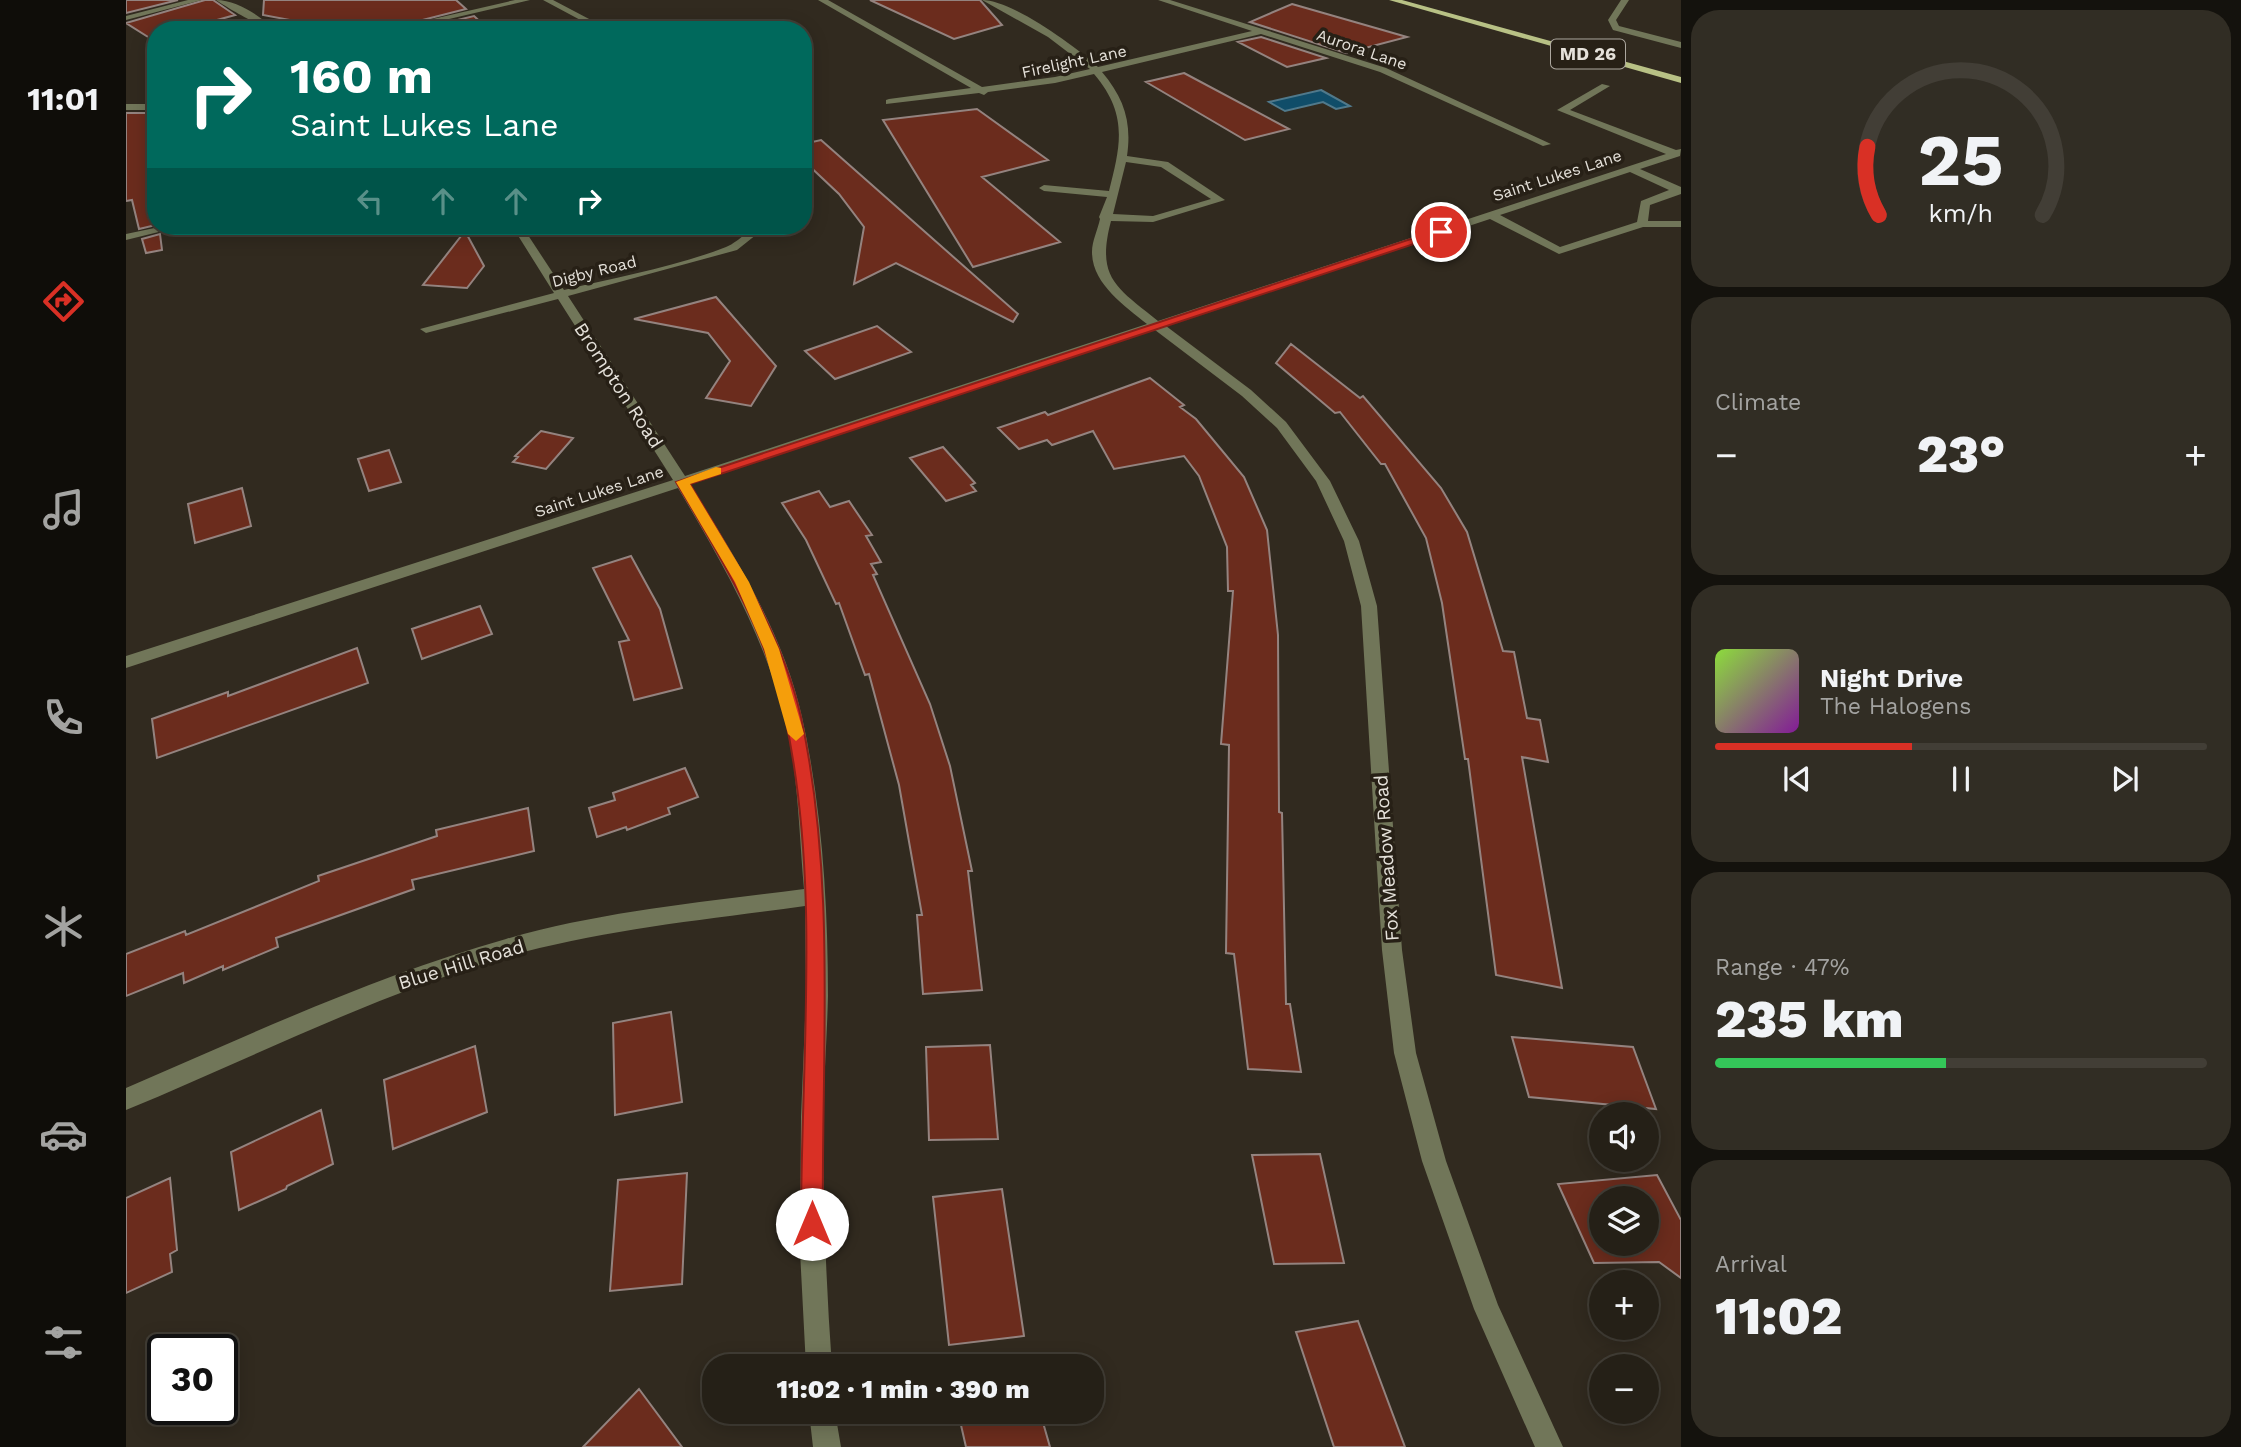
<!DOCTYPE html>
<html lang="en">
<head>
<meta charset="utf-8">
<style>
	:root { --surface:#252017; --page:#312d24; --text:#f1f3f6; --muted:#a3a3a1; --line:#423e36; --accent:#d93025 }
	body { margin:0; font-family:"Work Sans",sans-serif; background:var(--page); color:var(--text); height:100vh; display:flex; flex-direction:column; font-size:26px; white-space:nowrap }
	* { box-sizing:border-box; margin:0 }
	p { font-size:23px; color:var(--muted) }
	.icon { flex:none; width:38px; height:38px; fill:none; stroke:currentColor; stroke-width:2; stroke-linecap:round; stroke-linejoin:round }
	.map { position:relative; flex:1; overflow:hidden }
	.details { display:flex; flex-direction:column; gap:10px; padding:10px; background:#14120d; width:560px }
	.details>* { flex:none }
	.top-card { position:absolute; left:21px; top:21px; width:665px; height:214px; border-radius:28px; box-shadow:0 4px 18px #0003,0 0 0 2px var(--line); background:#00695c; color:#fff; overflow:hidden }
	.buttons { position:absolute; left:1463px; top:1102px; display:grid; gap:14px }
	.buttons a { display:grid; place-items:center; width:70px; height:70px; border-radius:50%; background:var(--surface); box-shadow:0 4px 18px #0003,0 0 0 2px var(--line); font-size:35px }
	.speed { position:absolute; left:21px; top:1334px; display:flex; gap:14px; font-size:35px; font-weight:700; text-align:center }
	.speed>* { display:grid; place-content:center; width:91px; height:91px; border-radius:50%; background:var(--surface); box-shadow:0 4px 18px #0003,0 0 0 2px var(--line); line-height:1 }
	.speed .limit { border:4px solid #111; border-radius:10px; background:#fff; color:#111 }
	.pin { position:absolute; display:grid; place-items:center; width:60px; height:60px; color:#fff; margin:-30px; border:4px solid #fff; border-radius:50%; box-shadow:0 2px 7px #0007 }
	.me { position:absolute; width:77px; margin:-38px; rotate:0deg; stroke-linejoin:round; filter:drop-shadow(0 0 5px #0008) }
	.turn { display:flex; align-items:center; gap:24px; height:147px; padding:0 28px; font-size:32px }
	.turn .icon { width:91px; height:91px; stroke-width:2.5 }
	.turn b { display:block; font-size:49px; line-height:60px }
	.lanes { display:flex; align-items:center; height:66px; padding:0 28px; background:#0003; justify-content:center; gap:35px; direction:ltr }
	.lanes .off { opacity:.35 }
	.big { font-size:52px; font-weight:800; line-height:1.1 }
	.details .card { flex:1; display:flex; flex-direction:column; justify-content:center; gap:10px; min-width:0; padding:0 24px; border-radius:28px; background:var(--page) }
	.details .dial { align-items:center; gap:0 }
	.dial svg { height:182px; overflow:visible; fill:none; stroke:var(--line); stroke-width:7; stroke-linecap:round; text-anchor:middle }
	.dial text { fill:var(--text); stroke:none }
	.song { display:flex; align-items:center; gap:21px }
	.cover { width:84px; height:84px; border-radius:10px; background:linear-gradient(135deg,hsl(90 70% 55%),hsl(290 70% 35%)) }
	.played { height:7px; border-radius:4px; background:linear-gradient(90deg,var(--accent) 40%,var(--line) 40%) }
	.keys { display:flex; justify-content:space-around; direction:ltr }
	.heat { display:flex; justify-content:space-between; align-items:center; font-size:38px; direction:ltr }
	.charge { height:10px; border-radius:5px; background:linear-gradient(90deg,#34c759 47%,var(--line) 0) }
	.trip { position:absolute; left:576px; top:1354px; width:402px; height:70px; border-radius:28px; background:var(--surface); box-shadow:0 4px 18px #0003,0 0 0 2px var(--line); font-weight:800; line-height:70px; text-align:center }
	main { display:flex; flex:1; min-height:0 }
	.menu { display:flex; flex-direction:column; width:126px; justify-content:space-around; align-items:center; background:#0f0d09; color:var(--muted) }
	.menu .icon { width:49px; height:49px }
	.menu .active { color:var(--accent) }
	.menu b { font-size:32px; color:var(--text) }
	.map>svg:first-child { display:block }
	.water { fill:#104d69; stroke:#50798b; stroke-width:2 }
	.building { fill:#6b2c1d; stroke:#94837f; stroke-width:2; fill-rule:evenodd }
	.lines { fill:none; stroke-linecap:round; stroke-linejoin:round }
	.minor { fill:#717659; fill-rule:evenodd }
	.major { fill:#b8c185; fill-rule:evenodd }
	.route { fill:#d93025; stroke:#8d1f18; stroke-width:2 }
	.slow { fill:#f59e0b }
	.labels { text-anchor:middle; stroke-width:7; stroke-linejoin:round; paint-order:stroke }
	.far-street-label { font-size:16px; fill:#e5e1da; stroke:#272016 }
	.shield { fill:#272016; stroke:#aca79f; stroke-width:2 }
	.shield-label { font-size:18px; font-weight:bold; fill:#e5e1da }
	.street-label { font-size:19px; fill:#e5e1da; stroke:#272016 }
</style>
</head>
<body>
<main>
<nav class="menu">
<b>11:01</b>
<svg class="icon active" aria-label="directions" viewBox="0 0 24 24"><path d="M12 3l9 9-9 9-9-9zM9 14v-3h6M13 9l2 2-2 2"/></svg>
<svg class="icon" aria-label="music" viewBox="0 0 24 24"><path d="M9 18V5l10-2v13"/><circle cx="6" cy="18" r="3"/><circle cx="16" cy="16" r="3"/></svg>
<svg class="icon" aria-label="phone" viewBox="0 0 24 24"><path d="M5 4h4l2 5-3 2q2 4 5 5l2-3 5 2v4C11 20 4 13 5 4z"/></svg>
<svg class="icon" aria-label="climate" viewBox="0 0 24 24"><path d="M12 3v18M4 7l16 10M4 17L20 7"/></svg>
<svg class="icon" aria-label="car" viewBox="0 0 24 24"><path d="M5 17H2v-5l4-1 3-4h7l3 4 3 1v5h-3M9 17h6M6 11h13"/><circle cx="7" cy="17" r="2"/><circle cx="17" cy="17" r="2"/></svg>
<svg class="icon" aria-label="filters" viewBox="0 0 24 24"><path d="M4 7h16M4 17h16"/><circle cx="9" cy="7" r="2"/><circle cx="15" cy="17" r="2"/></svg>
</nav>
<div class="map">
<svg width="1555" height="1447" viewBox="0 0 1555 1447">
	<rect width="100%" height="100%" fill="#312a1f"/>
	<!-- water -->
	<path class="water" d="M1195,90L1224,106L1210,109L1197,102L1159,111L1143,102Z"/>
	<!-- building -->
	<path class="building" d="M0,0H52L0,13Z
		M79,0H87L109,15L55,30H30V42L0,23Z
		M138,0H330L340,9L257,30H217L137,15Z
		M744,0H854L876,25L828,39Z
		M1166,4L1281,37L1220,53L1124,22Z
		M348,16L363,30H289Z
		M1135,37L1200,58L1161,67L1112,42Z
		M1058,73L1163,129L1119,140L1020,82Z
		M851,109L922,160L856,177L934,242L847,267L757,120Z
		M0,113H22L30,188V225L13,229L6,200L0,201Z
		M695,140L892,314L887,322L770,263L728,284L738,227L713,194L677,160V144Z
		M339,231L358,266L341,288L297,285Z
		M34,234L36,250L20,253L16,239Z
		M590,297L650,366L625,406L580,398L604,361L582,333L508,319Z
		M751,326L785,352L709,379L679,351Z
		M1165,344L1234,398L1237,396L1315,488L1341,532L1377,651L1388,652L1401,718L1414,720L1422,762L1396,757L1436,988L1370,975L1342,759H1339L1316,603L1300,538L1259,464H1255L1214,412L1209,413L1150,363Z
		M1024,378L1058,405L1054,407L1070,419L1118,477L1141,530L1152,635L1153,812L1156,813L1160,1004H1164L1175,1072L1122,1069L1108,954L1100,953L1103,745L1095,744L1107,591H1102L1101,547L1073,476L1058,456L988,469L967,431L926,445L921,440L893,449L872,428L919,412L922,415Z
		M415,431L447,438L420,469L387,462L392,457L389,456Z
		M817,447L849,483L845,485L850,491L820,501L784,458Z
		M263,450L275,482L243,491L232,459Z
		M116,488L125,526L69,543L62,504Z
		M693,491L704,507L723,501L746,535L740,536L755,562L745,564L751,574L747,575L804,704L824,766L846,871H842L856,990L797,994L791,915H796L773,785L743,674L739,675L713,603L710,604L680,540L656,503Z
		M505,556L534,609L556,688L508,700L493,642L503,640L467,568Z
		M354,606L366,634L296,659L286,629Z
		M231,648L242,683L31,758L26,719L102,692V696Z
		M559,768L572,797L542,808L544,814L501,830L500,827L471,837L463,808L489,800L487,793Z
		M402,808L408,851L286,880L288,889L150,938L152,947L97,970V966L58,983L57,973L0,996V954L59,931L60,935L193,881L192,876L311,836L310,830Z
		M545,1012L556,1102L489,1115L487,1023Z
		M1386,1037L1507,1047L1530,1109L1403,1097Z
		M864,1045L872,1139L803,1140L800,1047Z
		M349,1046L361,1112L267,1149L258,1080Z
		M195,1110L207,1164L161,1186L160,1189L113,1210L105,1152Z
		M1194,1154L1218,1263L1148,1264L1126,1155Z
		M561,1173L556,1284L484,1291L492,1180Z
		M1531,1175L1555,1220V1278L1533,1262L1468,1263L1432,1184ZM1475,1199H1521V1244H1475Z
		M44,1178L51,1250L44,1254L46,1272L0,1293V1198Z
		M876,1189L898,1336L823,1345L807,1197Z
		M1232,1321L1279,1447H1208L1170,1332Z
		M513,1389L556,1447H457Z
		M832,1412H914L924,1447H840Z"/>
	<g class="lines">
		<!-- minor -->
		<path class="minor" d="M62,0H76L0,20V16Z
			M90,0C111,0 134,16 149,30C139,30 100,7 90,0Z
			M389,0H404L276,30H259Z
			M417,0H427L484,30H473Z
			M692,0H702L856,87L929,77L964,69L922,37L856,0C886,0 949,46 972,67L1126,31L1032,0H1044L1260,68L1425,144L1417,146L1254,72L1135,34L976,72C998,98 1006,122 1001,156L1042,162L1099,200L1027,222L985,221C970,278 990,287 1032,321L1540,154L1431,110L1476,84L1484,86L1444,110L1550,150L1555,149L1554,156L1514,169L1555,187V194L1524,205L1522,221H1555V227H1517L1433,254L1364,219L1040,326L1125,390L1160,422L1204,481L1233,541L1251,606L1276,950L1290,1053L1320,1161L1372,1305L1437,1447H1409L1348,1309L1296,1161L1268,1053L1256,950L1235,606L1218,541L1190,481L1151,428L1116,396L1029,330L564,484C609,557 657,632 676,717C696,807 702,904 702,996C701,1037 698,1077 697,1118C697,1201 700,1284 706,1367H680L674,1251L675,1117L680,996L679,906C579,920 478,929 380,957C249,995 126,1058 0,1110V1088C125,1034 249,976 380,939C477,911 579,902 678,889C673,834 672,767 658,714C635,630 596,562 552,488L0,668V656L547,480L432,299L300,333L294,329L428,293L386,226H396L438,290C491,277 549,267 600,247C616,240 623,226 641,226L611,250L442,296L559,476L1021,324C999,306 966,284 966,252C966,241 972,229 974,219L973,217L981,197L918,191L913,188L918,185L983,191C995,144 1002,114 968,74L929,83L862,92L858,95L853,93L760,104V100L763,99L845,88ZM1000,162L1035,167L1085,199L1027,216L987,214ZM1504,172L1543,190L1515,201L1511,222L1434,247L1374,215Z
			M1495,0H1503L1490,20L1493,26L1555,42V48L1487,30L1482,20Z
			M0,104H30V110H0Z
			M38,226H57L0,240V234Z
			M683,1412H709L715,1447H687Z"/>
		<!-- major -->
		<path class="major" d="M1263,0H1276L1555,77V83Z"/>
	</g>
	<!-- route -->
	<path class="route" d="M1315,229L1318,234L564,484C608,558 656,633 675,717C711,884 695,1055 697,1224L694,1232L686,1235L678,1232L675,1224C675,1056 695,883 659,717C640,631 594,556 550,482Z"/>
	<!-- slow -->
	<path class="slow" d="M590,467L595,468V474L564,484L623,582L653,649L678,734L670,741L662,734L638,649L609,582L550,482Z"/>
	<g class="labels">
		<!-- far-street labels -->
		<g class="far-street-label">
			<text transform="translate(1236 49) rotate(19)" y="6">Aurora Lane</text>
			<text transform="translate(948 61) rotate(-12)" y="6">Firelight Lane</text>
			<text transform="translate(1431 175) rotate(-18)" y="6">Saint Lukes Lane</text>
			<text transform="translate(468 271) rotate(-14)" y="6">Digby Road</text>
			<text transform="translate(473 491) rotate(-18)" y="6">Saint Lukes Lane</text>
		</g>
		<!-- shield labels -->
		<rect class="shield" x="1425" y="39.5" width="74" height="29" rx="5"/>
		<g class="shield-label">
			<text x="1462" y="60">MD 26</text>
		</g>
		<!-- street labels -->
		<g class="street-label">
			<text transform="translate(493 385) rotate(57)" y="7">Brompton Road</text>
			<text transform="translate(1260 858) rotate(-94)" y="7">Fox Meadow Road</text>
			<text transform="translate(335 964) rotate(-17)" y="7">Blue Hill Road</text>
		</g>
	</g>
</svg>
<div class="buttons">
<a><svg class="icon" aria-label="sound" viewBox="0 0 24 24"><path d="M4 9h4l5-4v14l-5-4H4zM17 9q2 3 0 6"/></svg></a>
<a><svg class="icon" aria-label="layers" viewBox="0 0 24 24"><path d="M12 4l9 5-9 5-9-5zM3 14l9 5 9-5"/></svg></a>
<a>+</a>
<a>−</a>
</div>
<div class="speed"><div class="limit">30</div></div>
<div class="pin" style="left:1315px;top:232px;background:#d93025"><svg class="icon" aria-label="arrive" viewBox="0 0 24 24"><path d="M6 21V4h12l-3 4 3 4H6"/></svg></div>
<svg class="me" style="left:686px;top:1224px" viewBox="-20 -20 40 40"><circle r="19" fill="#fff"/><path d="M0-13L10 11 0 6-10 11z" fill="#d93025"/></svg>
<div class="trip">11:02 · 1 min · 390 m</div>
<div class="top-card">
<div class="turn"><svg class="icon" aria-label="right" viewBox="0 0 24 24"><path d="M7 20v-9h11M14 6l5 5-5 5"/></svg><div><b>160 m</b>Saint Lukes Lane</div></div>
<div class="lanes"><svg class="icon off" aria-label="left" viewBox="0 0 24 24"><path d="M17 20v-9H6M10 6l-5 5 5 5"/></svg><svg class="icon off" aria-label="ahead" viewBox="0 0 24 24"><path d="M12 20V5M6 11l6-6 6 6"/></svg><svg class="icon off" aria-label="ahead" viewBox="0 0 24 24"><path d="M12 20V5M6 11l6-6 6 6"/></svg><svg class="icon" aria-label="right" viewBox="0 0 24 24"><path d="M7 20v-9h11M14 6l5 5-5 5"/></svg></div>
</div>
</div>
<section class="details">
<div class="card dial"><svg viewBox="0 0 100 80">
<path d="M14 69A42 42 0 1 1 86 69"/>
<path d="M14 69A42 42 0 0 1 9 39" stroke="#d93025"/>
<text x="50" y="56" font-size="32" font-weight="700">25</text>
<text x="50" y="72" font-size="11">km/h</text>
</svg></div>
<div class="card"><p>Climate</p>
<div class="heat"><a>−</a><b class="big">23°</b><a>+</a></div>
</div>
<div class="card">
<div class="song"><i class="cover"></i><div><b>Night Drive</b><p>The Halogens</p></div></div>
<div class="played"></div>
<div class="keys"><svg class="icon" aria-label="previous" viewBox="0 0 24 24"><path d="M18 5L8 12l10 7zM5 5v14"/></svg><svg class="icon" aria-label="pause" viewBox="0 0 24 24"><path d="M8 5v14M16 5v14"/></svg><svg class="icon" aria-label="next" viewBox="0 0 24 24"><path d="M6 5l10 7-10 7zM19 5v14"/></svg></div>
</div>
<div class="card"><p>Range · 47%</p><b class="big">235 km</b><div class="charge"></div></div>
<div class="card"><p>Arrival</p><b class="big">11:02</b></div>
</section>
</main>
</body>
</html>
